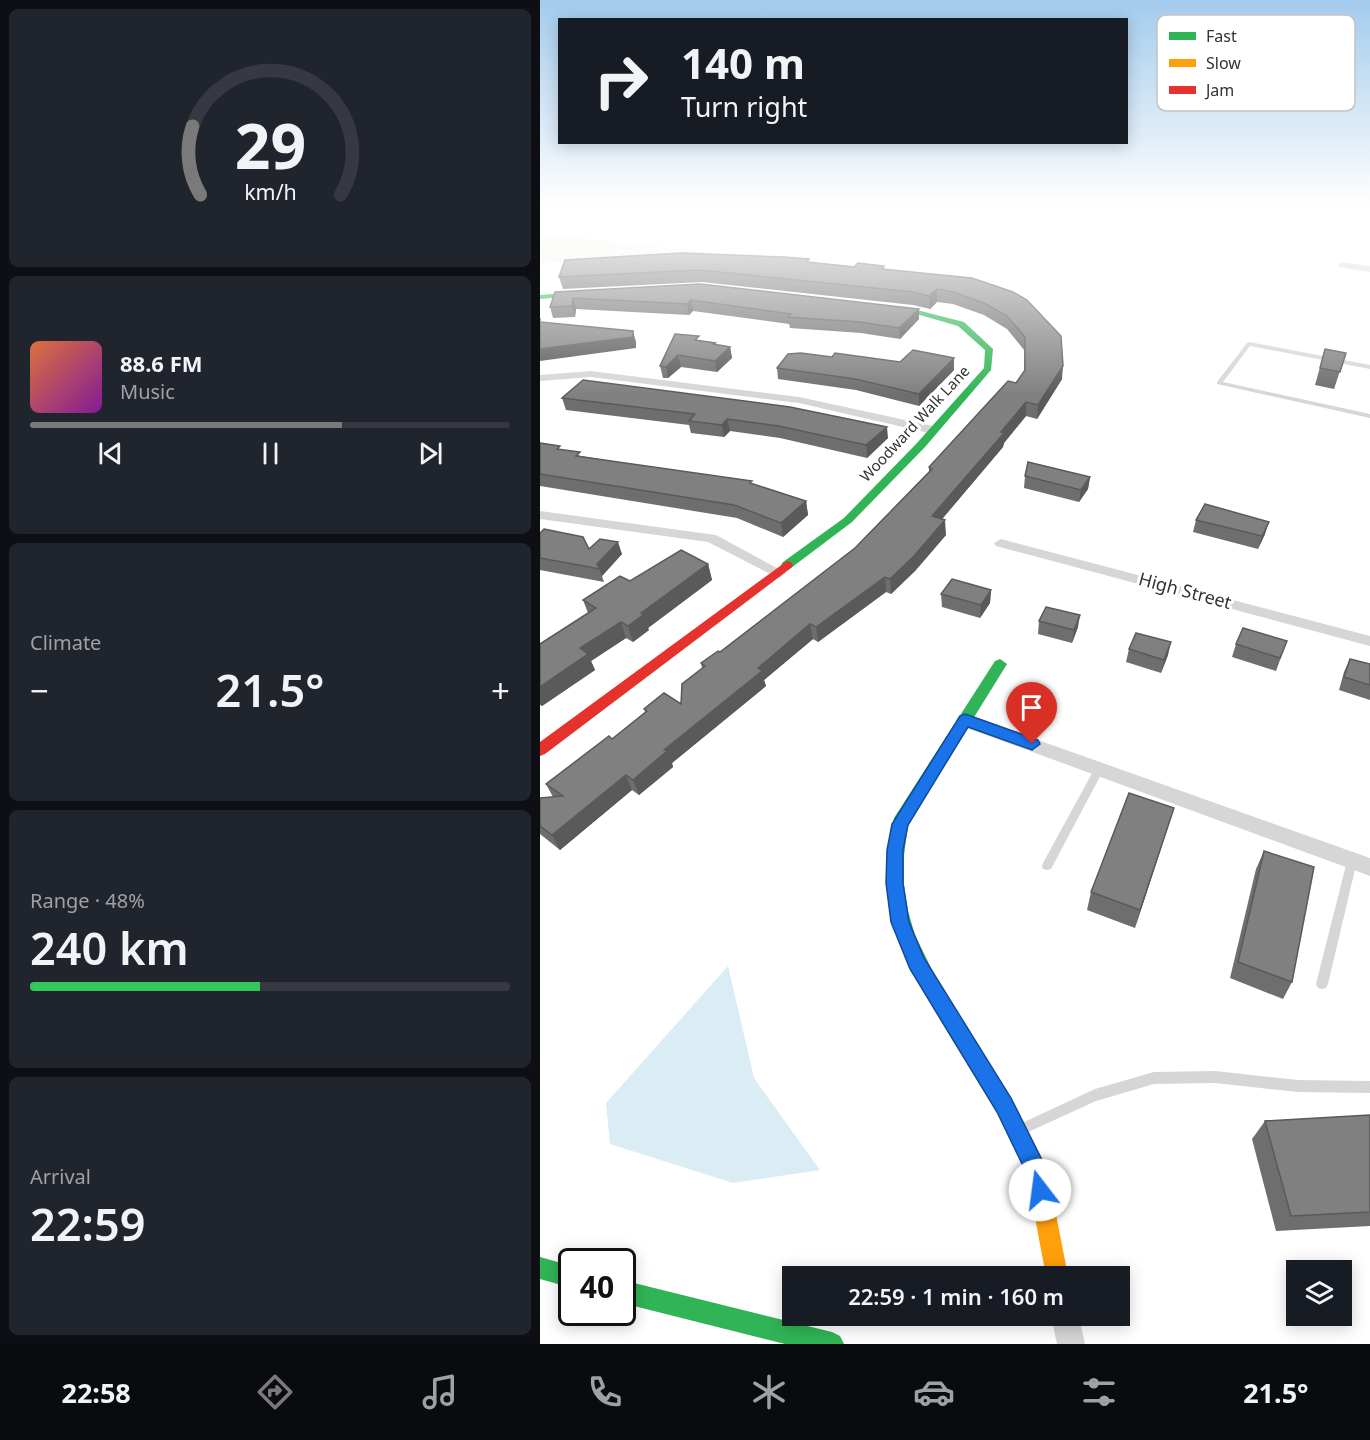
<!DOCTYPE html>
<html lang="en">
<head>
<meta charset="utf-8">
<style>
	:root { --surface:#171b24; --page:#20242c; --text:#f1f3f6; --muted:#9ea1a6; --line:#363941; --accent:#7a7a7a }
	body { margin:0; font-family:"Noto Sans",sans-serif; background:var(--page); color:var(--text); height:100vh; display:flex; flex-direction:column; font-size:22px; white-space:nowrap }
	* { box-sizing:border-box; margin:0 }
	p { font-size:20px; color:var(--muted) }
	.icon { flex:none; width:33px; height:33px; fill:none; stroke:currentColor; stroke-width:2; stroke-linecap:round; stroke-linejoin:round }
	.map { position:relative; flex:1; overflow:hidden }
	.drawer { display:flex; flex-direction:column; gap:9px; padding:9px; background:#0d0f14; width:540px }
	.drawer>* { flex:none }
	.hud { position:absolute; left:18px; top:18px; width:570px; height:126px; border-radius:0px; box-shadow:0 3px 15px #0003; background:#171b24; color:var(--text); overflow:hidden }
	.tools { position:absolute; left:746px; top:1260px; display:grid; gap:12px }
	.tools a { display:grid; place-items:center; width:66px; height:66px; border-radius:0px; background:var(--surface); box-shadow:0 3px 15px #0003; font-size:30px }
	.speed { position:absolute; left:18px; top:1248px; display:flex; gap:12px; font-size:30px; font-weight:700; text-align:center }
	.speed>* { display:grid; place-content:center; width:78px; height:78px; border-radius:50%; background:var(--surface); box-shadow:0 3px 15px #0003; line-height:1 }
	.speed .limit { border:3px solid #111; border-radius:9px; background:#fff; color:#111 }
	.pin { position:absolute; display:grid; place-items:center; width:51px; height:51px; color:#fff; margin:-62px -26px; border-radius:50% 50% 50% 0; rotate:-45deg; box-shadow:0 0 6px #0007 }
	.pin .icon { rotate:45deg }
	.me { position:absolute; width:66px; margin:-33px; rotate:345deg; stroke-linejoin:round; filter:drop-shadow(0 0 4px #0008) }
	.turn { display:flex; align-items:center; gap:21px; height:126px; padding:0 24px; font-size:27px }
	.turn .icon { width:78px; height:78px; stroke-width:2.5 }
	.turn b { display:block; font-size:42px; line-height:51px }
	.big { font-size:45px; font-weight:600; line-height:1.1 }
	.drawer .card { flex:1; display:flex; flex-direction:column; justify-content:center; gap:9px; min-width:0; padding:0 21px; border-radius:9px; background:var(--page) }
	.drawer .dial { align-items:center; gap:0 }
	.dial svg { height:156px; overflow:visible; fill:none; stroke:var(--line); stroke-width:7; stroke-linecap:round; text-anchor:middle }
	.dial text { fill:var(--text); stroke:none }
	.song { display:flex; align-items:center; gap:18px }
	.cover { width:72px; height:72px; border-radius:9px; background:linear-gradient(135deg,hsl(20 70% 55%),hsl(290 70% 35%)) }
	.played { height:6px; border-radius:3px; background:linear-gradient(90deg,var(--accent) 65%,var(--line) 65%) }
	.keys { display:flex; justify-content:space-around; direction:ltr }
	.heat { display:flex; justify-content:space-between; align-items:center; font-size:33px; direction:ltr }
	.charge { height:9px; border-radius:4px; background:linear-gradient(90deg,#34c759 48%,var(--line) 0) }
	.trip { position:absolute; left:242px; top:1266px; width:348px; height:60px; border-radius:0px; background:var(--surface); box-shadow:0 3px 15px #0003; font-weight:600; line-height:60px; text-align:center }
	.menu { display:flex; height:96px; justify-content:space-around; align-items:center; background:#090b0e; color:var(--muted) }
	.menu .icon { width:42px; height:42px }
	.menu .active { color:var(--accent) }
	.menu b { font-size:27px; color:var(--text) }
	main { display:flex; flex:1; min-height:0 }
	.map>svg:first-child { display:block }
	.green { fill:#f3f6ee }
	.water { fill:#dbedf4 }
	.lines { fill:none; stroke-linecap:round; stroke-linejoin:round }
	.lane { fill:#d6d6d6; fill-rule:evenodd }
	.street { fill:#d6d6d6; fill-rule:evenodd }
	.fast { fill:#30b455; fill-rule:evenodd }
	.slow { fill:#ff9f0a; fill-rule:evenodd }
	.jam { fill:#e5322d; fill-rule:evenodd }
	.wall { fill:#6e6e6e }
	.shaded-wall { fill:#5a5a5a }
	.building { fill:#808080; stroke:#5a5a5a; stroke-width:1.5 }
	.route { fill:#1a73e8; stroke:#114b97; stroke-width:1.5 }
	.labels { text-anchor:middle; stroke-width:6; stroke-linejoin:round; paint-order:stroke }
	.far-street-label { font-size:15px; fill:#323232; stroke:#fff }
	.street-label { font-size:18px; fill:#323232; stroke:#fff }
	.key { fill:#fff; stroke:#c2c2c2; stroke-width:1.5 }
	.key-label { font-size:16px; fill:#323232 }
</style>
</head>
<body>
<main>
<section class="drawer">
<div class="card dial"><svg viewBox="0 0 100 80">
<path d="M14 69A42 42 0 1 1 86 69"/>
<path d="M14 69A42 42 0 0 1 10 34" stroke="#7a7a7a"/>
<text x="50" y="56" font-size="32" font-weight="700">29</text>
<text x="50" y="72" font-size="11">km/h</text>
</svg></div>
<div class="card">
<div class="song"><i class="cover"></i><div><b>88.6 FM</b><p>Music</p></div></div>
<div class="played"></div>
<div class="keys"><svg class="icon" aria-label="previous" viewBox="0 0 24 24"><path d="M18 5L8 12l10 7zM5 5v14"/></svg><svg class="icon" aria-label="pause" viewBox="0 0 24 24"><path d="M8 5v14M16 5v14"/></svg><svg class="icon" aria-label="next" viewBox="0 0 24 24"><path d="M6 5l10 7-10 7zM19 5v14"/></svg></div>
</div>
<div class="card"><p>Climate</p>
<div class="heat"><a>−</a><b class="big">21.5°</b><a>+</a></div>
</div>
<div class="card"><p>Range · 48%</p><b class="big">240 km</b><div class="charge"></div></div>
<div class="card"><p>Arrival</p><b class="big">22:59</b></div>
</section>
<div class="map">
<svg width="830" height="1344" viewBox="0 0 830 1344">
	<rect width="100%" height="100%" fill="#fff"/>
	<!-- green -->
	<path class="green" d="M0,233L171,253L0,263Z"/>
	<!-- water -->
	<path class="water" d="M188,966L214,1078L280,1170L193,1183L70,1144L66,1103Z"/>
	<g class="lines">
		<!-- lane -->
		<path class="lane" d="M709,342L830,365V369L710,346L683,382L830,414V418L677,384V382L707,343Z
			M559,765L562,766L564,769L511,869L507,870L503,869L502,866L503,863L556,766Z
			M812,857L816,858L817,861L788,984L786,988L782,989L778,988L776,984L807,861L808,858Z
			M675,1071L758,1080L830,1081V1093L758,1092L675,1083L614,1084L556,1101L486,1133L482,1131L480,1127L482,1123L555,1089L614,1072Z"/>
		<!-- street -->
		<path class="street" d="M802,262L830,266V272L799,267L798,265Z
			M51,371L259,397L393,426L399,430L393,434L259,403L51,377L0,381V375Z
			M0,511L176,535L246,573L239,578L234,576L168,542L0,519Z
			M461,539L830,636V646L456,546L454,543Z
			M425,714L830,858V876L419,725L416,720L419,715Z
			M511,1316H539L545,1344H517Z"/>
		<!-- fast -->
		<path class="fast" d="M47,291L51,293L50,295L0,299V295Z
			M344,306L373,309L424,322L453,349L451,370L385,447L312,522L251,568H243L241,565L243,562L304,518L377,443L444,368L445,350L418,326L373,313L344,310Z
			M460,659L467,664L368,824L364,856V885L368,911L375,935L395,976L430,1034L427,1041L420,1043L413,1041L382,989L358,935L351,911L347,885L348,856L354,818L455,661Z
			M0,1257L32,1266V1288L0,1279Z
			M82,1280L292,1332L300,1336L304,1344H245L82,1303Z"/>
		<!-- slow -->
		<path class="slow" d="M420,1025L427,1027L471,1098L507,1168L528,1276H506L486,1170L457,1112L413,1041L410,1034L413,1027Z"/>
		<!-- jam -->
		<path class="jam" d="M247,561L251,562L253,565L251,568L5,754L0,756V742Z"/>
	</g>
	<!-- wall -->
	<path class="wall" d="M270,262L344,269L473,292L522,379L497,419L486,416L464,443L463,447L402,519L406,535L375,571L351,594L346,592L278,642L273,639L224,680L226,686L132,763L133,767L99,795L92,790L20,850L0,834V798L13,797L6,784L72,739L105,712L104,709L141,704L162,668L161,663L180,652L315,548L389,472V467L476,383L484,371V350L467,329L444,315L413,304L397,302L390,309L373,305L162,282L23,289L19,277Z
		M15,292L379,309V319L360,339L321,333L250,328L249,324L153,311L149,315L36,309L35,317L13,318L10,307Z
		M160,341L175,345L190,347L192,358L177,372L141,367L128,378H123L120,366Z
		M785,349L806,353L794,389L775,385Z
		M237,368L414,370L379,406L316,390L238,379Z
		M43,380L348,438L327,458L240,438L190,431L184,437L151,433L149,425L26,410L22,398Z
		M0,443L41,456L213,484L266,501L268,515L243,537L197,518L0,486Z
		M485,476L550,477L548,489L539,502L484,488Z
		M656,520L725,534L718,549L653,532Z
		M0,533L49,549L82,554L62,576L64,582L0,570Z
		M168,564L172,580L108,628L109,630L93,642L86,638L51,661L55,670L2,706L0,705V644L48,613L43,600L90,581Z
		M451,590L450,603L440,618L402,607L401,594Z
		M499,621L538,627L532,643L498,634Z
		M747,641L736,671L692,657L696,644Z
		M589,649L628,655L621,673L586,662Z
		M810,659L830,664V700L799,690L804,672Z
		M634,808L595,928L547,910L551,892Z
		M724,851L752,982L743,999L690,978L716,869Z
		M830,1115V1226L736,1231L712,1139L725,1121Z"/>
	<!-- shaded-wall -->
	<path class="shaded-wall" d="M397,289V302L390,309L389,296Z
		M33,298L36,309L35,317L32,306Z
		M151,300L153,311L149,315L147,304Z
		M379,309V319L360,339L359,328Z
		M93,331L96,342V348L0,361V349Z
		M190,347L192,358L177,372L175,361Z
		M138,355L141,367L128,378L126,367Z
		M414,358V370L379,406V394Z
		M523,366L522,379L497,419L498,405Z
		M486,402V416L464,443L463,447L392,531V516Z
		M187,419L190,431L184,437L182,425Z
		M347,427L348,438L327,458L326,445Z
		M550,477L548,489L539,502L541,490Z
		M266,501L268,515L243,537L241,523Z
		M405,520L406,535L375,571L351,594L350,579Z
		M729,522L725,534L718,549L722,536Z
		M78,542L82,554L62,576L57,564Z
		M168,564L172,580L108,628L109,630L93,642L88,626L101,613Z
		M345,577L346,592L278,642L276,627Z
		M451,590L450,603L440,618L441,605Z
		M540,615L538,627L532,643L534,630Z
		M81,622L86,638L51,661L55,670L2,706L0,702V687L40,648Z
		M270,624L273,639L224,680L226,686L132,763L133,767L99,795L93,780L124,750L218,668Z
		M631,642L628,655L621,673L624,660Z
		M86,775L92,790L20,850L12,835Z
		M634,808L628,827L595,928L600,910Z"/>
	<!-- building -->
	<path class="building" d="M141,253L244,257L269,259L267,262L314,267L318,263L344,266L342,269L432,278L473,292L487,300L521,336L523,366L498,405L486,402L461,432L464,433L392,516L405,520L374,556L350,579L345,577L276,627L270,624L218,668L222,671L124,750L127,751L93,780L86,775L12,835L0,826V798L23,796L6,784L69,736L72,739L107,711L104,709L124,693L141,704L142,684L165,666L161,663L178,651L180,652L315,548L392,469L389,467L468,381L476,383L485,370V337L467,316L444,303L413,292L397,289L389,296L373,292L160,270L19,277L25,260Z
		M160,284L379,309L359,328L320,322L248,317L251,314L151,300L147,304L33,298L32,306L10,307L15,292Z
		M0,318V322L93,331V337L0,349Z
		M135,334L159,336L155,340L175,343L173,344L190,347L175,361L138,355L126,367L120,366Z
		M785,349L806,353L800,372L780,368Z
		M373,350L414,358L379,394L315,379L237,368L248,354L261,353L292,357L295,353L360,362Z
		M43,380L250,407L347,427L326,445L239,426L187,419L182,425L149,421L155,414L22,398Z
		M0,443L20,446L17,449L40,452L36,456L212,481L210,483L266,501L241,523L194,505L0,474Z
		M488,462L550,477L541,490L485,476Z
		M665,504L729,522L722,536L656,520Z
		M4,529L43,537L49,549L60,539L78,542L57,564L60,569L0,558V533Z
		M141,550L168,564L101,613L103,615L88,626L81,622L40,648L48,654L0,687V644L56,608L43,600L80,576L90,581Z
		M412,579L451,590L441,605L401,594Z
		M506,607L540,615L534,630L499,621Z
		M703,628L747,641L740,658L696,644Z
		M596,633L631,642L624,660L589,649Z
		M810,659L830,664V685L804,677Z
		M589,793L634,808L600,910L551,892Z
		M724,851L774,867L752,982L698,962Z
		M830,1115V1212L751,1216L725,1121Z"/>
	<!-- sky -->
	<linearGradient id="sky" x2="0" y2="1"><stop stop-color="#a3cbed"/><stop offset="0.52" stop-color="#fff"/><stop offset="1" stop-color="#fff" stop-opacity="0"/></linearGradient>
	<rect width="830" height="395" fill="url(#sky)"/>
	<!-- route -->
	<path class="route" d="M425,714L498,740L500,744L492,750L428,727L368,825L363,850V883L369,922L384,958L471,1098L506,1168L511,1190L507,1197L500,1201L492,1197L485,1170L457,1112L370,969L351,922L346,883L347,850L352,824L420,716Z"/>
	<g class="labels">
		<!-- far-street labels -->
		<g class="far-street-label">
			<text transform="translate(375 424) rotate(-47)" y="5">Woodward Walk Lane</text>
		</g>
		<!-- street labels -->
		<g class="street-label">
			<text transform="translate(645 591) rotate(15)" y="6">High Street</text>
		</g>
	</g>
	<!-- legend -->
	<rect x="617" y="15" width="198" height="96" rx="9" class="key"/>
	<rect x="629" y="32" width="27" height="8" fill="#30b455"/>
	<rect x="629" y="59" width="27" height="8" fill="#ff9f0a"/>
	<rect x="629" y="86" width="27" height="8" fill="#e5322d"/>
	<g class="key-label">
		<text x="666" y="42">Fast</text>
		<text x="666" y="69">Slow</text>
		<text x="666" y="96">Jam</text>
	</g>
</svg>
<div class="tools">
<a><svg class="icon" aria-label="layers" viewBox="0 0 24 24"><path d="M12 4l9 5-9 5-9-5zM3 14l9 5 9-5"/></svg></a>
</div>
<div class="speed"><div class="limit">40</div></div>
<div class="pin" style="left:492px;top:744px;background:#d93025"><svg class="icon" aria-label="arrive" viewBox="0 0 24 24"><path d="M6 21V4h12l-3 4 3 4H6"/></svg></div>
<svg class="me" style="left:500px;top:1190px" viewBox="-20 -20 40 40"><circle r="19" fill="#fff"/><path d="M0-13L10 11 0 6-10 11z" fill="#1a73e8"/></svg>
<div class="trip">22:59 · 1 min · 160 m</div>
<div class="hud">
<div class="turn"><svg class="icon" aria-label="right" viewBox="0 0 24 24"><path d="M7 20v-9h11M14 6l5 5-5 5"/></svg><div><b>140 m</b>Turn right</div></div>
</div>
</div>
</main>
<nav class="menu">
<b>22:58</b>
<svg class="icon active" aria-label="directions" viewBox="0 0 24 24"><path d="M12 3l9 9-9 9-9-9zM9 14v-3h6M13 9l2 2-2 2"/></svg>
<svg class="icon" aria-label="music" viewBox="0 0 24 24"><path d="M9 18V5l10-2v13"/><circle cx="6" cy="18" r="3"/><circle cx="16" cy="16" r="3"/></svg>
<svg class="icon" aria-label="phone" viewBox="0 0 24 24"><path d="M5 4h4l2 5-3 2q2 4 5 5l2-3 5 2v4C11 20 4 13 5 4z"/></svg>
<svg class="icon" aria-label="climate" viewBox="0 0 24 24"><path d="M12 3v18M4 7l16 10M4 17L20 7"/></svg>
<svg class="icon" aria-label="car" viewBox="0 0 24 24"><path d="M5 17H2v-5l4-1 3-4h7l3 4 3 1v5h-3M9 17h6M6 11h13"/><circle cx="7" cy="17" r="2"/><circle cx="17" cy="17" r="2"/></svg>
<svg class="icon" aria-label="filters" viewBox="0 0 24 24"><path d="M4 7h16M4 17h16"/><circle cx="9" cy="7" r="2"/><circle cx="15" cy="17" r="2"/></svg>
<b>21.5°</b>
</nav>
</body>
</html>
